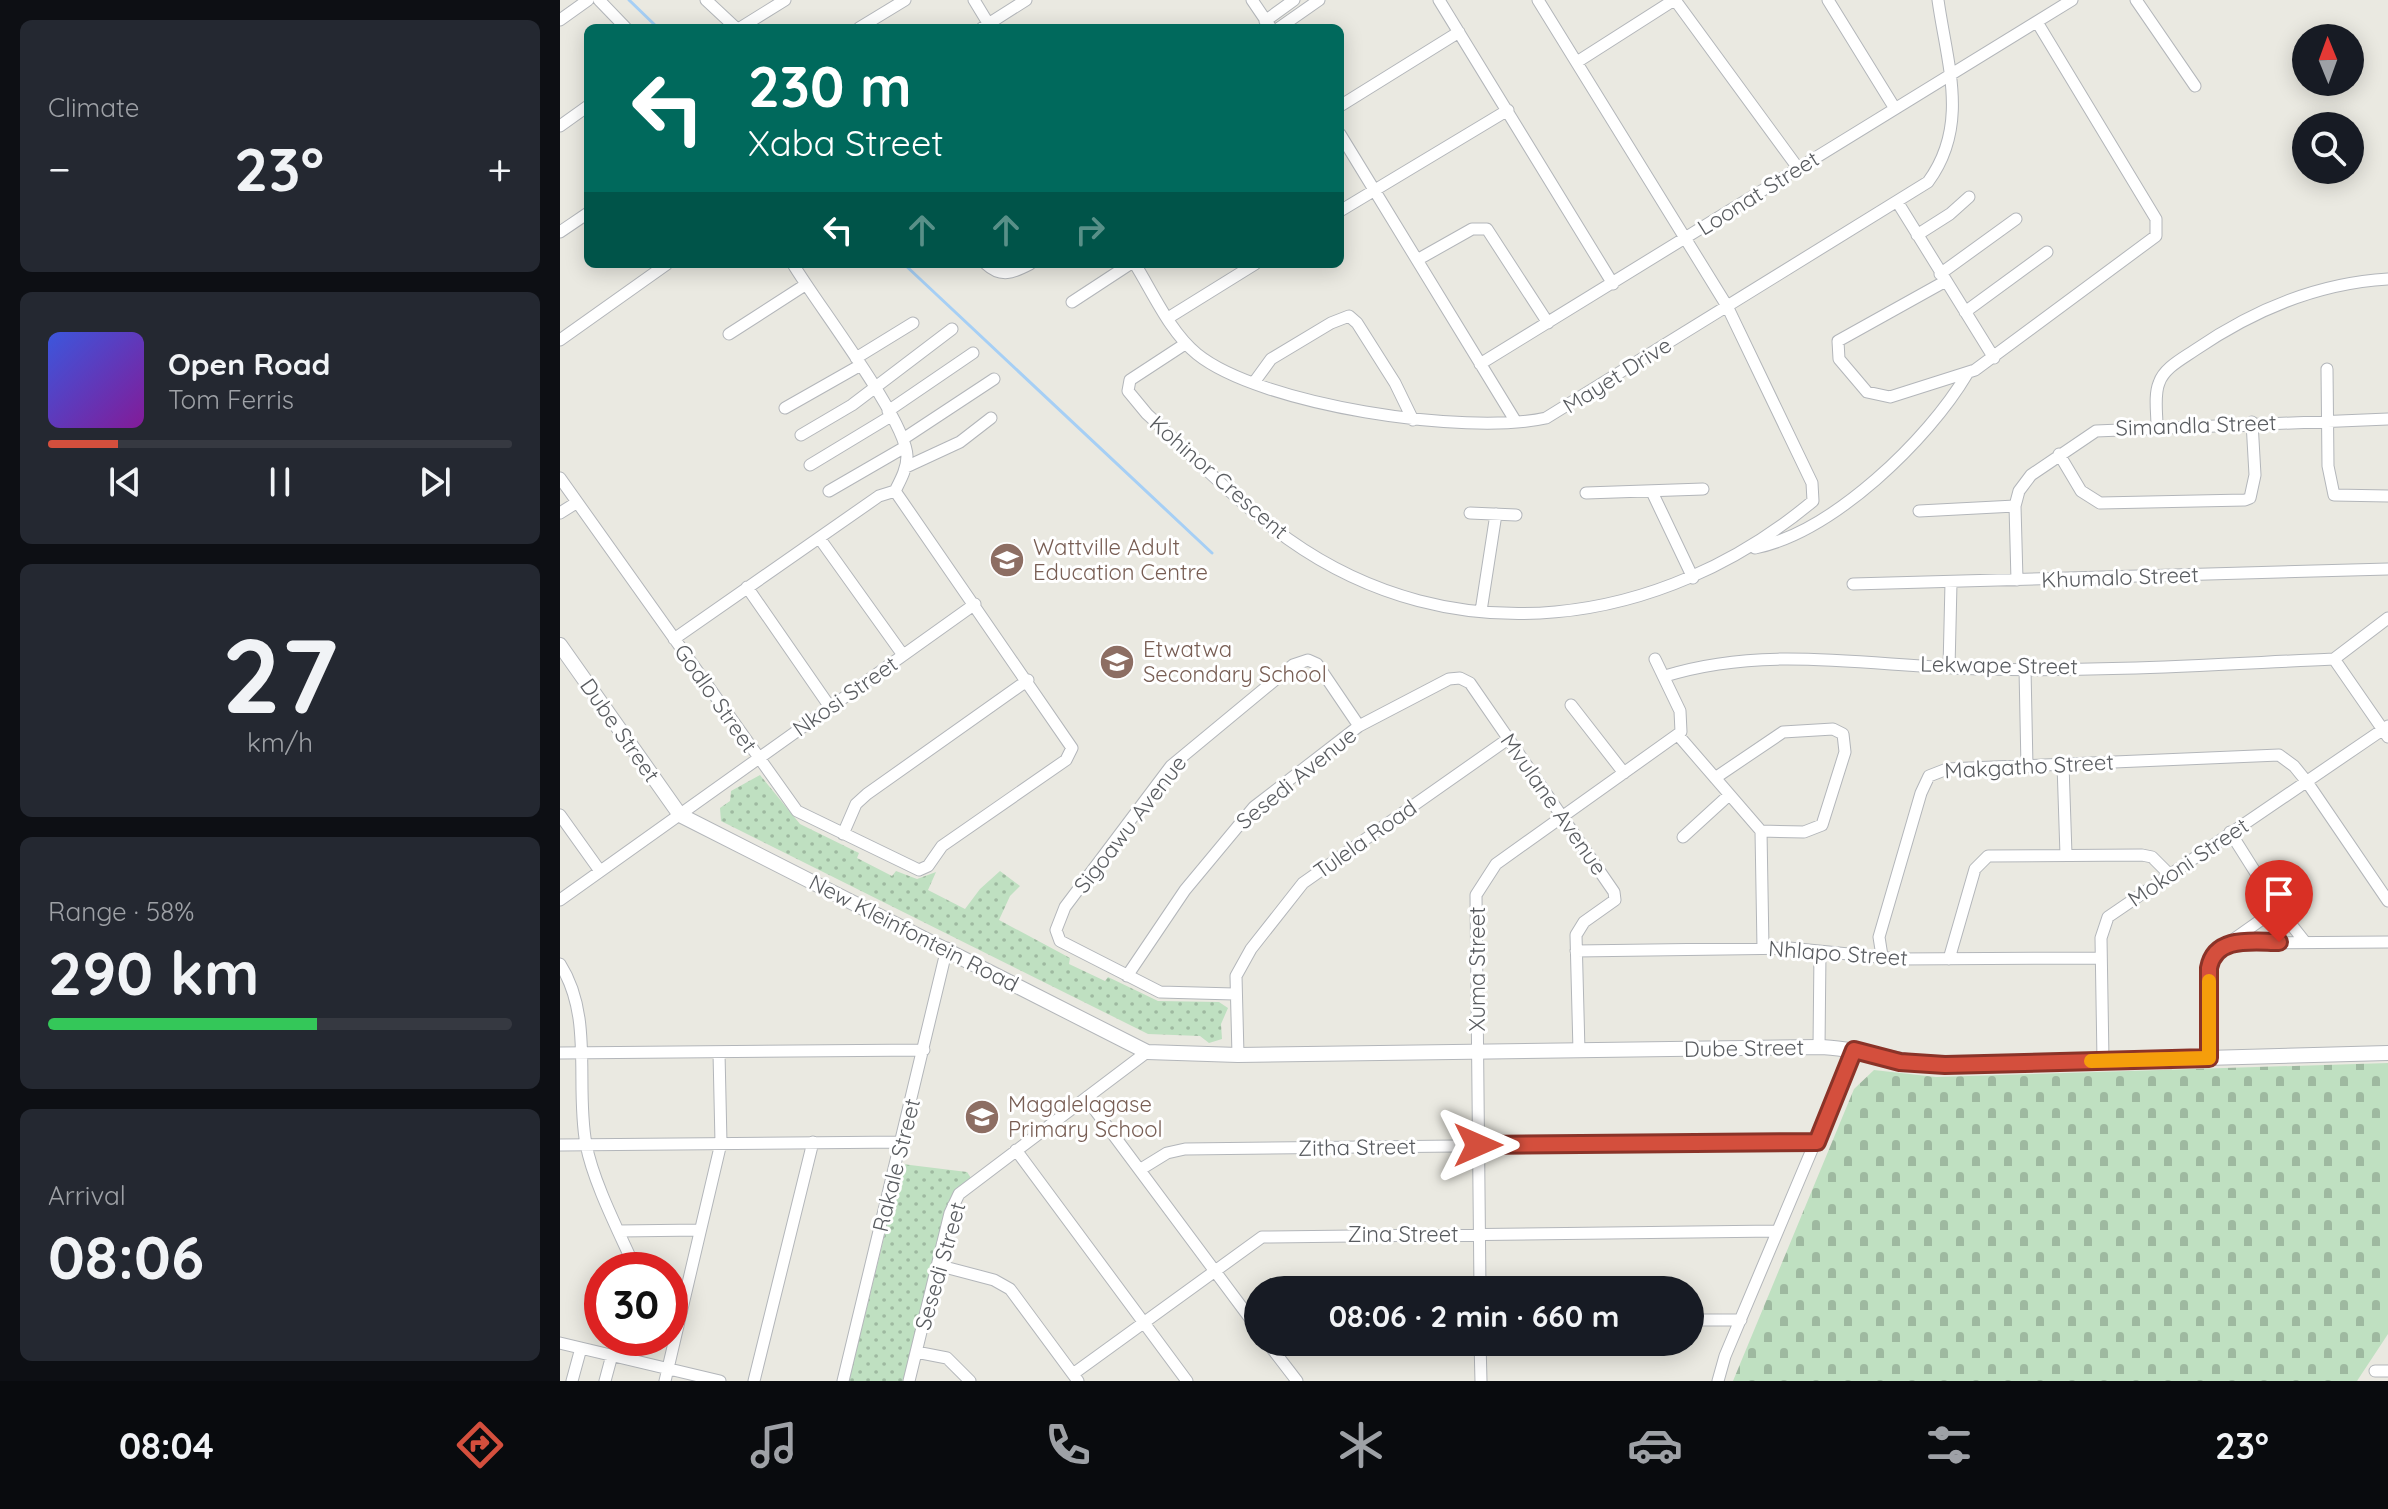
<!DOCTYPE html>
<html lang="en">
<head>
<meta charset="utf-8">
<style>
	:root { --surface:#171b24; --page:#242831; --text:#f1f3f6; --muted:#9ea1a6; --line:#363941; --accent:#d44f3d }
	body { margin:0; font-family:Quicksand,sans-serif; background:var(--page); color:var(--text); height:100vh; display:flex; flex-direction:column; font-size:30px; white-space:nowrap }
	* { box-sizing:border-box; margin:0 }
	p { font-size:26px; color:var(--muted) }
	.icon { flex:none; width:44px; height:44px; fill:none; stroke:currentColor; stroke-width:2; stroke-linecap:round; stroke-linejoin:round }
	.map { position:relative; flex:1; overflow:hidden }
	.side { display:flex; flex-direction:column; gap:20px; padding:20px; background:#0d0f14; width:560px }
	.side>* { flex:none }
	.top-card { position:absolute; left:24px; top:24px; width:760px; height:244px; border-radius:12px; box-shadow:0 4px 20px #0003; background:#00695c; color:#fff; overflow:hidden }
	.needle { width:52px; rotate:359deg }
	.fabs { position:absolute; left:1732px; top:24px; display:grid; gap:16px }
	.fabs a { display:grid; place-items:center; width:72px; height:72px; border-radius:50%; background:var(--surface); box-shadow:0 4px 20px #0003; font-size:40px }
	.speed { position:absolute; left:24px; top:1252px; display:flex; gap:16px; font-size:40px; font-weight:700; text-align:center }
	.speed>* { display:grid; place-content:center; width:104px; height:104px; border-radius:50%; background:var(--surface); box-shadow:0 4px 20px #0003; line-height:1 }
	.speed .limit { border:12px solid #d22; background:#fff; color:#111 }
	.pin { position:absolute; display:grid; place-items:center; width:68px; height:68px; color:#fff; margin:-82px -34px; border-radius:50% 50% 50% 0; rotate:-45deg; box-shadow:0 0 8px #0007 }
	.pin .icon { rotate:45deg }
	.me { position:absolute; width:88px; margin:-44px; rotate:90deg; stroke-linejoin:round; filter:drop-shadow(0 0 6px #0008) }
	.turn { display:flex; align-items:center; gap:28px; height:168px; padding:0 32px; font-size:36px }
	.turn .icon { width:104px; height:104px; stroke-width:2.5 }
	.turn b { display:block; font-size:56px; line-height:68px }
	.lanes { display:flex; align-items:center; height:76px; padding:0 32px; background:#0003; justify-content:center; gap:40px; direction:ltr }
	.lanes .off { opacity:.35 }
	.big { font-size:60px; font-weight:700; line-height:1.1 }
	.side .widget { flex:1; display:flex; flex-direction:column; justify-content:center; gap:12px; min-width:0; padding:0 28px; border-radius:12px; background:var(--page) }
	.side .dial { align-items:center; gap:0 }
	.dial b { font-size:104px; line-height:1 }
	.song { display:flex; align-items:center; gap:24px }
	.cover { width:96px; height:96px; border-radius:12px; background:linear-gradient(135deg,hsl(230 70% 55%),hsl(290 70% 35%)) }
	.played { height:8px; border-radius:4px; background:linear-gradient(90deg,var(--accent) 15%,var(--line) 15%) }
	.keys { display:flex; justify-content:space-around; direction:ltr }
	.heat { display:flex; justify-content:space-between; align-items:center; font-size:44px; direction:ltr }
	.charge { height:12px; border-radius:6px; background:linear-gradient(90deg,#34c759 58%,var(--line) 0) }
	.trip { position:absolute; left:684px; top:1276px; width:460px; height:80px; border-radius:40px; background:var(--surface); box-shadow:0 4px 20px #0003; font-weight:700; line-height:80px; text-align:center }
	.tabs { display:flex; height:128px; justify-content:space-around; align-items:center; background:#090b0e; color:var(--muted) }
	.tabs .icon { width:56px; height:56px }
	.tabs .on { color:var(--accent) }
	.tabs b { font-size:36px; color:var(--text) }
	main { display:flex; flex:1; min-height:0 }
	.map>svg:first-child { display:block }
	.grass { fill:url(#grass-dots) }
	.cemetery { fill:url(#cemetery-stones) }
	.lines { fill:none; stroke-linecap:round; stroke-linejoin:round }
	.stream { stroke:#a6cff5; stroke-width:3 }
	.minor-casing { stroke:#b3b6ba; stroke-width:13 }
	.tertiary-casing { stroke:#b3b6ba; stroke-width:16 }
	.minor { stroke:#fff; stroke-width:11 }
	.tertiary { stroke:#fff; stroke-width:14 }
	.route-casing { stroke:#8a3328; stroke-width:20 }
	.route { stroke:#d44f3d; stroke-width:14 }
	.slow { stroke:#f59e0b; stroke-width:14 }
	.labels { text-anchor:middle; stroke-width:6; stroke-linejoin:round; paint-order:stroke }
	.street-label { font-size:22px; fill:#595c60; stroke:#fff }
	.education-label { font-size:22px; fill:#785e54; stroke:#fff; text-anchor:start }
</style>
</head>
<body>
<main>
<section class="side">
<div class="widget"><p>Climate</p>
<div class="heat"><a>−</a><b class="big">23°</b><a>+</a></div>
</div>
<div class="widget">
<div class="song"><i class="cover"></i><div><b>Open Road</b><p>Tom Ferris</p></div></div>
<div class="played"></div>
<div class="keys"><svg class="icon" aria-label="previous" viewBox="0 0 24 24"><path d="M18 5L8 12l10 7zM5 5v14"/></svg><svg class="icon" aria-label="pause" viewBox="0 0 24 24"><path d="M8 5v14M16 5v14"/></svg><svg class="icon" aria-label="next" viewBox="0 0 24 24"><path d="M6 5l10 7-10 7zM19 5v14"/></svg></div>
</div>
<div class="widget dial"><b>27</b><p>km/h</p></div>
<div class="widget"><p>Range · 58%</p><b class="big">290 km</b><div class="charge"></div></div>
<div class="widget"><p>Arrival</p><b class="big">08:06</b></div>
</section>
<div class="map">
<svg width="1828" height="1381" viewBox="0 0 1828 1381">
	<defs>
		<pattern id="grass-dots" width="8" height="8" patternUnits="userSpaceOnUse" patternTransform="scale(2)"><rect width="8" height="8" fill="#bfe0c1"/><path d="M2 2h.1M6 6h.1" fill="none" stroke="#9eb9a0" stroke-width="1.8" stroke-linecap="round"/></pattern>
		<pattern id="cemetery-stones" width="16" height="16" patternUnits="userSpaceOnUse" patternTransform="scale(2)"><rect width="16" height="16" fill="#bfe0c1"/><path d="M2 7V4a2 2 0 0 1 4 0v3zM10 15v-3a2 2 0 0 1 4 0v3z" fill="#9eb9a0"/></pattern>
	</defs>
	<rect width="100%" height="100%" fill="#eae9e1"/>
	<!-- grass -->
	<path class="grass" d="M200,775L240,824L299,853L297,858L332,876L336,871L357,879L376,872L368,890L405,909L420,889L440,871L460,886L450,896L439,920L510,958L509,964L545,981L548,977L598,1001L659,1002L668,1008L661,1024L662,1039L649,1043L640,1036L588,1034L161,821L160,808L170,801L171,791Z
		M342,1164L407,1172L411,1178L398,1187L386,1207L343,1381H289Z"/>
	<!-- cemetery -->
	<path class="cemetery" d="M1828,1063V1334L1797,1381H1173L1294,1089L1314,1070L1376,1077Z"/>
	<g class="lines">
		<!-- stream -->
		<path class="stream" d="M69,0L98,28
			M344,264L652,553"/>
		<!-- minor casing -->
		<g class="minor-casing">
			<path id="minor" d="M39,0L66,28
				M146,0L176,28
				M414,0L431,28
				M692,0L711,28
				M879,0L1053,284
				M1115,0L1238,168
				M1268,0L1334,107
				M1576,0L1635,86
				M0,20L28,0
				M705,21L734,0
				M180,28L225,0
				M299,28L345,0
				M422,28L466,0
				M719,28L759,0
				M1017,62L1114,0
				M780,106L899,32
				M0,126L28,106
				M780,134L956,422
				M1338,203L1434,358
				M780,211L948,110
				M0,232L28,213
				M1357,235L1390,214L1409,197
				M857,260L912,229H927L988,323
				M233,264C256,303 346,419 347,456C347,469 340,481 335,491
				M426,264C441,278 453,273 470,264
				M575,264C593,293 610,332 637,354C700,405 906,436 986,418L1368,182C1410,125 1387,64 1378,0
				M1380,274L1456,219
				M1384,282L1278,341L1279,359L1307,392L1330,397L1415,370L1596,236V219L1477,22
				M512,302L570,264
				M1405,312L1487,252
				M608,318L695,264
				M169,334L245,285
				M0,340L107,264
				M625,344L570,380L568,391L587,414C633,456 677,502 728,539C894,657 1101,628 1253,501L1252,483L1167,306L978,0
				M296,358L353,323
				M920,364L1512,0
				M1767,369L1768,466L1774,495L1828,496
				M695,381L711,359L771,323L789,316L797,323L835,383L853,420
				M225,408L299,366
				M328,411L413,353
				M1597,426C1597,413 1594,395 1599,383C1604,368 1622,359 1635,350C1692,311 1758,283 1828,279
				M241,435L292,405L392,329
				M343,439L434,379
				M1499,454L1521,491L1540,503L1685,500L1690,498L1695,475L1692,422
				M250,465L331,416
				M346,467L400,442L431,418
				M0,478L237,811L359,870L368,866L382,846L506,760L512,748L335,491
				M269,491L345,447
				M1092,492L1133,578
				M1026,493L1143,489
				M1359,511L1455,506
				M0,513L16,503
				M910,513L956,515
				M260,539L343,655
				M1195,548C1273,532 1368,440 1407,374
				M1457,580L1455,506L1459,491L1471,475L1536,431L1828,419
				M1293,584L1828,569
				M187,587L270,707
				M921,611L936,514
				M114,639L319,496L335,491
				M1774,659L1828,737
				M1774,659L1828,618
				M1389,668L1391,583
				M1465,669L1467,767
				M1105,676C1211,643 1318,668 1426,669C1542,672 1659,664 1774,659
				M1011,705L1064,773
				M1118,735L1201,831L1203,948
				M1503,764L1506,855
				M1155,778L1223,732L1273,729L1283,734L1285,752L1262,825L1244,832L1201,831
				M0,815L40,871
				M1670,832L1718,908L1745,942
				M283,834L296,804L307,794L468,680
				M1123,837L1169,795
				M0,900L415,604
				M1669,943L1828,942
				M1016,951L1229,948L1338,959L1540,958
				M1322,956L1319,937L1361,793L1369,776L1387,769L1719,755L1734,766L1747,782L1828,901
				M1389,959L1415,869L1428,856L1582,855L1592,857L1609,874
				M0,964C34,1017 15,1086 26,1144C33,1182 60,1234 76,1270
				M567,976L625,890L694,807L799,726L889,679L900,678L910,683L1054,892L1055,900L1024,922L1016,935L1019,1051
				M674,994L600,992L500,941L496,930L505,907L611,766L733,665L748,660L757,664L799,726
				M1259,1047L1260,952
				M0,1053L364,1050
				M678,1055L676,976L691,949L743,883L948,739
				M1649,1058L1650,961L1657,951L1718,908
				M1543,1060L1541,938L1548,917L1828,726
				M526,1098L698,1329
				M0,1145L343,1142
				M456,1150L627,1381
				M581,1169L607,1153L625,1149L1257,1142
				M59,1231L140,1230
				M377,1265L434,1280L450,1289L518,1381
				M920,1290L916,895L936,864L1121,732L1120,711L1095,659
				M1130,1320H1181
				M707,1342L737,1381
				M920,1342L921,1381
				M0,1343L160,1381
				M714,1351L728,1342
				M356,1352L387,1358L410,1381
				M1815,1371H1828
				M513,1374L702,1237L1217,1231
				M12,1381L21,1348
				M45,1381L52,1355
				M105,1381L161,1143L159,1053
				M194,1381L253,1142
				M283,1381L387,948
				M349,1381L390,1213L399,1194L587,1052
				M1158,1381L1165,1356L1294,1050"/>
		</g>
		<!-- tertiary casing -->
		<g class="tertiary-casing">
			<path id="tertiary" d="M0,645L120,815L587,1052L678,1055L1259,1047C1302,1048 1342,1064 1385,1065L1828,1053"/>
		</g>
		<!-- minor -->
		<use href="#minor" class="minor"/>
		<!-- tertiary -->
		<use href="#tertiary" class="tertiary"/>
	</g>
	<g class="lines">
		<!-- route casing -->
		<g class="route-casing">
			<path id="route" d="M918,1145L1257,1142L1294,1050L1340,1062L1385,1065L1649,1058V968C1655,935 1694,942 1719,942"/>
		</g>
		<!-- route -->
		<use href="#route" class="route"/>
		<!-- slow -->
		<path class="slow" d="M1531,1061L1649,1058V981"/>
	</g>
	<!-- icons -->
	<defs>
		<g id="school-disc" transform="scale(1.8)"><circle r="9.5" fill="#8d6e63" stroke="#fff"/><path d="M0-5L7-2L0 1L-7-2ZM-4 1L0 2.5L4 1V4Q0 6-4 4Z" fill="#fff"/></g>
	</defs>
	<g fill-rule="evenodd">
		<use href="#school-disc" x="447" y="560"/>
		<use href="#school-disc" x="557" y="662"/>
		<use href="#school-disc" x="422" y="1117"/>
	</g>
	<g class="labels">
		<!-- street labels -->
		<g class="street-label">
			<text transform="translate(1198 193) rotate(-32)" y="8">Loonat Street</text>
			<text transform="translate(1057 375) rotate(-32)" y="8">Mayet Drive</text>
			<text transform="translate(1636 425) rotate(-2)" y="8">Simandla Street</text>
			<text transform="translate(659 477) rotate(41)" y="8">Kohinor Crescent</text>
			<text transform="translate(1560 577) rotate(-2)" y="8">Khumalo Street</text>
			<text transform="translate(1439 665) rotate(1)" y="8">Lekwape Street</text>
			<text transform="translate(285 696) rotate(-35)" y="8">Nkosi Street</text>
			<text transform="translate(156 698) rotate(55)" y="8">Godlo Street</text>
			<text transform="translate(60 730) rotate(55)" y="8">Dube Street</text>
			<text transform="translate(1469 766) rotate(-3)" y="8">Makgatho Street</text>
			<text transform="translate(736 778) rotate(-39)" y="8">Sesedi Avenue</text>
			<text transform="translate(994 804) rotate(55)" y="8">Mvulane Avenue</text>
			<text transform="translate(570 824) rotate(-52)" y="8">Sigoawu Avenue</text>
			<text transform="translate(805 839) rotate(-35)" y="8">Tulela Road</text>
			<text transform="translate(1628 862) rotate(-34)" y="8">Mokoni Street</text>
			<text transform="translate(354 933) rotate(27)" y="8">New Kleinfontein Road</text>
			<text transform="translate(1278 953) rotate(4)" y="8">Nhlapo Street</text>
			<text transform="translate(917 969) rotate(-90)" y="8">Xuma Street</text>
			<text transform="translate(1184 1048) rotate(-1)" y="8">Dube Street</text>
			<text transform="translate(797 1147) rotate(-1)" y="8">Zitha Street</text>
			<text transform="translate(336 1165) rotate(-76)" y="8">Rakale Street</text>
			<text x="843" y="1242">Zina Street</text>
			<text transform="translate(380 1266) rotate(-74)" y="8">Sesedi Street</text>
		</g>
		<!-- education labels -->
		<g class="education-label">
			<text x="473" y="555">Wattville Adult<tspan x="473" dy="25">Education Centre</tspan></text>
			<text x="583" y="657">Etwatwa<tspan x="583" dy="25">Secondary School</tspan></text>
			<text x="448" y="1112">Magalelagase<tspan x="448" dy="25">Primary School</tspan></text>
		</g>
	</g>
</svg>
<div class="fabs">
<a><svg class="needle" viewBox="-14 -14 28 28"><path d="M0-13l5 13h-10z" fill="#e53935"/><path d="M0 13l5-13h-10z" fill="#9ea1a6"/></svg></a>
<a><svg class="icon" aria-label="search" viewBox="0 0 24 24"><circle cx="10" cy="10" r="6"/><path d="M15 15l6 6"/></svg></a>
</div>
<div class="speed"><div class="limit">30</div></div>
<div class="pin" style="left:1719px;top:942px;background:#d93025"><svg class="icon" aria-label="arrive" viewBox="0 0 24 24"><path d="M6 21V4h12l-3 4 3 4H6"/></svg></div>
<svg class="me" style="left:918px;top:1145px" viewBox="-20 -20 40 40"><path d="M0-17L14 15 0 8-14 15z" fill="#d44f3d" stroke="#fff" stroke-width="4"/></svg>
<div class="trip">08:06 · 2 min · 660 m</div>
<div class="top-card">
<div class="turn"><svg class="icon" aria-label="left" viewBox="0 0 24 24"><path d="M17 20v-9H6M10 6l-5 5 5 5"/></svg><div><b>230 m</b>Xaba Street</div></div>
<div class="lanes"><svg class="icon" aria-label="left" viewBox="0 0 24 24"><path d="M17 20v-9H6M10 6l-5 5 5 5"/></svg><svg class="icon off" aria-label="ahead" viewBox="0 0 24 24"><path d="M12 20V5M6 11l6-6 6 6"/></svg><svg class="icon off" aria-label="ahead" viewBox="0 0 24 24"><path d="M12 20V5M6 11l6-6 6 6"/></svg><svg class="icon off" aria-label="right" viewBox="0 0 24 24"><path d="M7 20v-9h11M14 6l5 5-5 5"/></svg></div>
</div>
</div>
</main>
<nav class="tabs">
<b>08:04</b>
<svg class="icon on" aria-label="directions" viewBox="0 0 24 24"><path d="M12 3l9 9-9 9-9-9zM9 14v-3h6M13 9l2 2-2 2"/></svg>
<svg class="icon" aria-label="music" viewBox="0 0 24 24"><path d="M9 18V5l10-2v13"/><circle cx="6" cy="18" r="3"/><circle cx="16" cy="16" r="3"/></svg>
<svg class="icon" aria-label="phone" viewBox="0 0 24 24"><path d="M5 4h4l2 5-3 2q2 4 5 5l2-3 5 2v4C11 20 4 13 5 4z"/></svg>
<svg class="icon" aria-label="climate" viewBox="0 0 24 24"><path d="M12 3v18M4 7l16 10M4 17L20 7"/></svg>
<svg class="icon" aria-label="car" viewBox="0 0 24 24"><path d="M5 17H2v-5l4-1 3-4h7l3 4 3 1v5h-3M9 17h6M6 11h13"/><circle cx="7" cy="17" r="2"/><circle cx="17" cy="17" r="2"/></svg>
<svg class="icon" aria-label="filters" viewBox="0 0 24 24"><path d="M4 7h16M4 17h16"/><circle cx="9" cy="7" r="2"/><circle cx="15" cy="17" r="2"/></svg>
<b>23°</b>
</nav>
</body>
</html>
